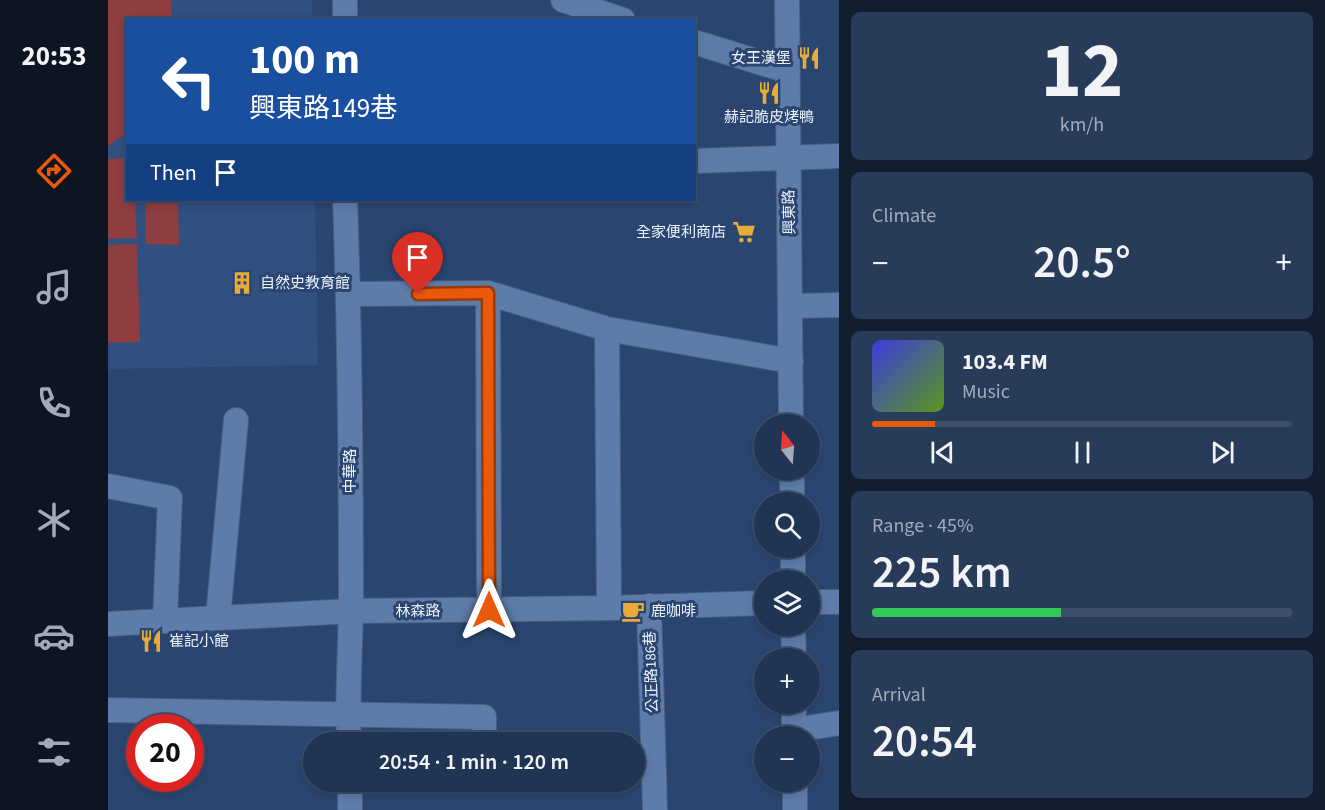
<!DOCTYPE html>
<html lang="en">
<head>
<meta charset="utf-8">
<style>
	:root { --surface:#203454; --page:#283c5a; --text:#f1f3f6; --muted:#a2aab8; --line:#3d4f6b; --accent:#ea580c }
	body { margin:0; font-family:"Source Sans 3","Noto Sans TC",sans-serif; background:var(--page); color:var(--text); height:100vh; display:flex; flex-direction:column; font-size:22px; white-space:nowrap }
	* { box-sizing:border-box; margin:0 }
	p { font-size:20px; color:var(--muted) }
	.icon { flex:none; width:33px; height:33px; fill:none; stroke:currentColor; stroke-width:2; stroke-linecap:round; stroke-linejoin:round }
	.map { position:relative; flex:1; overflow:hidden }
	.side { display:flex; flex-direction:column; gap:12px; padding:12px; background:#121d2e; width:486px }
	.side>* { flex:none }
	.hud { position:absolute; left:18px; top:18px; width:570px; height:183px; border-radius:0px; box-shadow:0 3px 9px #0003,0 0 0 2px var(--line); background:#1a4fa0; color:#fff; overflow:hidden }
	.needle { width:39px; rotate:343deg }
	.buttons { position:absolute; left:646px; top:414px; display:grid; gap:12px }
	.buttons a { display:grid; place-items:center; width:66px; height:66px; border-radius:50%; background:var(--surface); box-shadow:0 3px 9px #0003,0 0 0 2px var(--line); font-size:30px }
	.speed { position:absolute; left:18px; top:714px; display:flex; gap:12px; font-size:30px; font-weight:700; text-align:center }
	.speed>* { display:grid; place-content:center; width:78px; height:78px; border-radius:50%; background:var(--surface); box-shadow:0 3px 9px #0003,0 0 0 2px var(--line); line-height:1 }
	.speed .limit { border:9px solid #d22; background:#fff; color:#111 }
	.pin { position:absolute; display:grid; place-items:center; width:51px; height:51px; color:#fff; margin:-62px -26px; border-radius:50% 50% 50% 0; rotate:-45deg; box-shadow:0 0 6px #0007 }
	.pin .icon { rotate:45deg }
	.me { position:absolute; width:66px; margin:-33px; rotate:0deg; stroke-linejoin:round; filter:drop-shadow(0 0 4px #0008) }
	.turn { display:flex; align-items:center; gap:21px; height:126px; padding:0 24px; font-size:27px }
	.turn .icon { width:78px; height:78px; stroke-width:2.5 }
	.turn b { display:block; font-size:42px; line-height:51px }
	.then { display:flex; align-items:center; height:57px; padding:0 24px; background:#0003; gap:12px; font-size:22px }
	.big { font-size:45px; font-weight:600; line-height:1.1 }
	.side .widget { flex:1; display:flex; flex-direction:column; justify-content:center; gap:9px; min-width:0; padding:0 21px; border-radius:9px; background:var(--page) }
	.side .dial { align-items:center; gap:0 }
	.dial b { font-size:78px; line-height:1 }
	.song { display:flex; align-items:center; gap:18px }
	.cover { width:72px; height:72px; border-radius:9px; background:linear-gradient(135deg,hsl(240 70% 55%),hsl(90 70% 35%)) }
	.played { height:6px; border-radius:3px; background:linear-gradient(90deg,var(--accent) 15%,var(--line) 15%) }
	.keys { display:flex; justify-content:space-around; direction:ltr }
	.heat { display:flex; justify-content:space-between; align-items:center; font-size:33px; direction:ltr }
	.charge { height:9px; border-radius:4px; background:linear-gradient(90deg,#34c759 45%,var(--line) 0) }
	.trip { position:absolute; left:195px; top:732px; width:342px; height:60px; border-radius:30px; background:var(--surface); box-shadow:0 3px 9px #0003,0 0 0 2px var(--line); font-weight:600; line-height:60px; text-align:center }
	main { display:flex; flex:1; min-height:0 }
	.tabs { display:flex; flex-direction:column; width:108px; justify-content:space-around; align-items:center; background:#0d1522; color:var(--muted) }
	.tabs .icon { width:42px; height:42px }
	.tabs .current { color:var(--accent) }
	.tabs b { font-size:27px; color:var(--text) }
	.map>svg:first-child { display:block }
	.built { fill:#305080 }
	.green { fill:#8e3d41 }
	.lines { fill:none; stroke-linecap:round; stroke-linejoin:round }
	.minor-casing { stroke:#4a5f7f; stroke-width:26 }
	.minor { stroke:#5e7caa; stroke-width:24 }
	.route-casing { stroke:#983908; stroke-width:15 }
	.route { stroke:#ea580c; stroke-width:10 }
	.labels { text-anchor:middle; stroke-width:6; stroke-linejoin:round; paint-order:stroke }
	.poi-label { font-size:15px; fill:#ecf2fd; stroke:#2a4670; text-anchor:start }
	.street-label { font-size:15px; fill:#ecf2fd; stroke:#2a4670 }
</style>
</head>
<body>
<main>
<nav class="tabs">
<b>20:53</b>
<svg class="icon current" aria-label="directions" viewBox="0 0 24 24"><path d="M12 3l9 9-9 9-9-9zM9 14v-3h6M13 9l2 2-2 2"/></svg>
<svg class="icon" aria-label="music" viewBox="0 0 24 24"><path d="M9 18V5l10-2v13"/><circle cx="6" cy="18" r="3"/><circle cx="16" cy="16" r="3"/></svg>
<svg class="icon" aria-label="phone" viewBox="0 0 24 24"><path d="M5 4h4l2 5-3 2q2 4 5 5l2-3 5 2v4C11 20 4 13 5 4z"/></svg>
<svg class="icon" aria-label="climate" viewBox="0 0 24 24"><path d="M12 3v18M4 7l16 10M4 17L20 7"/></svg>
<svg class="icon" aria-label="car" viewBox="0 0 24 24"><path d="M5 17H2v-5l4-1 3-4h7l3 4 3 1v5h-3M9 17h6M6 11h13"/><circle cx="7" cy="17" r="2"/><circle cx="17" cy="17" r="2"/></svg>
<svg class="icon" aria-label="filters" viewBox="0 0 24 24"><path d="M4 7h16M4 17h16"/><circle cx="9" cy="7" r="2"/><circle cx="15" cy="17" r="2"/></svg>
</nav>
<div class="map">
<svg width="731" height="810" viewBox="0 0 731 810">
	<rect width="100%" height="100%" fill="#2a4670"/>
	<!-- built -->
	<path class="built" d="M0,0H204V19L20,20V200H207L210,365L0,369Z"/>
	<!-- green -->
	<path class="green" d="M0,0H63L64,19L20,20L19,133L0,146Z
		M19,158L20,200H27L29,238L0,239V159Z
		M37,200H70L71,245L38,244Z
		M29,244L32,342L0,343V245Z"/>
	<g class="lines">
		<!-- minor casing -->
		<g class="minor-casing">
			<path id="minor" d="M237,0V20
				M455,0L515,20
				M679,0L683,424
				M586,42L680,71
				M586,161L731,156
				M237,200C242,336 243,473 243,610C242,654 239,698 241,742
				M380,293L381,610
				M240,294L380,293L499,329L683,361
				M682,306L731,305
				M499,329L501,608
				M684,470V502
				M0,486L62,498L57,620
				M685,548V580
				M702,602H731
				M541,606L547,810
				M110,618L128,420
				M0,624L243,611L501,608L657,603
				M685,626L686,658
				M686,704V736
				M0,710L376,717V742
				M686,730L731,723
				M242,782V810
				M687,782V810"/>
		</g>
		<!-- minor -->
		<use href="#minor" class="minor"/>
	</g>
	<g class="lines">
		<!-- route casing -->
		<g class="route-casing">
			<path id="route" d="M310,294L380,293L381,610"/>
		</g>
		<!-- route -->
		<use href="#route" class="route"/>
	</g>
	<!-- icons -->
	<defs>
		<g id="restaurant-bare" transform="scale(1.8)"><path d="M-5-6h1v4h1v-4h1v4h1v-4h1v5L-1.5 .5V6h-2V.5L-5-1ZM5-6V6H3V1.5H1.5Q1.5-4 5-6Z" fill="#e9ab38" stroke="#2a4670" stroke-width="2.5" paint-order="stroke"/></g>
		<g id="supermarket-bare" transform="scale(1.8)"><path d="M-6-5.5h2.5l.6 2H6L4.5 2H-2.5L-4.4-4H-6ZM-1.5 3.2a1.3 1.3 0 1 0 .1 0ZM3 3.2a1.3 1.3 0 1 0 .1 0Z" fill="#e9ab38" stroke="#2a4670" stroke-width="2.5" paint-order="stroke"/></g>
		<g id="building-bare" transform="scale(1.8)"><path d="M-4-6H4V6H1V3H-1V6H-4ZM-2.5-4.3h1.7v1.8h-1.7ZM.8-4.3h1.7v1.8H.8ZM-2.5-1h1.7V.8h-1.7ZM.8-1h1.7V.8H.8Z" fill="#e9ab38" stroke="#2a4670" stroke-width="2.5" paint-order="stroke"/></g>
		<g id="cafe-bare" transform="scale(1.8)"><path d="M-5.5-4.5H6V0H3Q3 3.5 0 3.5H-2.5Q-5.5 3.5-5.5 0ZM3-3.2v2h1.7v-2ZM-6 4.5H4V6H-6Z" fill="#e9ab38" stroke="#2a4670" stroke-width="2.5" paint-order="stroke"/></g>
	</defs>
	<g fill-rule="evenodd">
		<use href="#restaurant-bare" x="701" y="58"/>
		<use href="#restaurant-bare" x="661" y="93"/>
		<use href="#supermarket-bare" x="636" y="232"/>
		<use href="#building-bare" x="134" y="283"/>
		<use href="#cafe-bare" x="525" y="611"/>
		<use href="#restaurant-bare" x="43" y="641"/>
	</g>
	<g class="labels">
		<!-- poi labels -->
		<g class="poi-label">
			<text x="683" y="63" text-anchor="end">女王漢堡</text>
			<text x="661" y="122" text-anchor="middle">赫記脆皮烤鴨</text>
			<text x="618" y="237" text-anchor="end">全家便利商店</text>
			<text x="152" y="288">自然史教育館</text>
			<text x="543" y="616">鹿咖啡</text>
			<text x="61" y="646">崔記小館</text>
		</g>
		<!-- street labels -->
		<g class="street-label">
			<text transform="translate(681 212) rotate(-91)" y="5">興東路</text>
			<text transform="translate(242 471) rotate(-90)" y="5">中華路</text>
			<text transform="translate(310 611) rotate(-1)" y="5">林森路</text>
			<text transform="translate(543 672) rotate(-92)" y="5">公正路186巷</text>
		</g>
	</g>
</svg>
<div class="buttons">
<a><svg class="needle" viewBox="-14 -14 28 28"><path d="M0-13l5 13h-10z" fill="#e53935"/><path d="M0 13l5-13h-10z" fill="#a2aab8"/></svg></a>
<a><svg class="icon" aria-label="search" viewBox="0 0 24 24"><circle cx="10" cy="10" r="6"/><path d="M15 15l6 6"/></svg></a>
<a><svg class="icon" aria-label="layers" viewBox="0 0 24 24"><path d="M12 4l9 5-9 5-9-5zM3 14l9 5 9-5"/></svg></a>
<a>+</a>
<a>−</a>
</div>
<div class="speed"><div class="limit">20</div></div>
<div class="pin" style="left:310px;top:294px;background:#d93025"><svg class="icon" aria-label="arrive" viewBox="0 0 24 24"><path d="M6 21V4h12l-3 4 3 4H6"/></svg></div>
<svg class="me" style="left:381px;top:610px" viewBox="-20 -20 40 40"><path d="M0-17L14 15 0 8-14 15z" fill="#ea580c" stroke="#fff" stroke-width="4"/></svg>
<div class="trip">20:54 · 1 min · 120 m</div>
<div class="hud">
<div class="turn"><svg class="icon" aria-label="left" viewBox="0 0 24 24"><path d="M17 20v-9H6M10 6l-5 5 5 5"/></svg><div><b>100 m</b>興東路149巷</div></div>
<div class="then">Then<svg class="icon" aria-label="arrive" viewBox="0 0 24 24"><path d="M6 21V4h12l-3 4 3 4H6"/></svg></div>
</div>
</div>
<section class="side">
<div class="widget dial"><b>12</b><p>km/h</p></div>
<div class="widget"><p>Climate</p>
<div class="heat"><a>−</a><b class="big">20.5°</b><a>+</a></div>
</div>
<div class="widget">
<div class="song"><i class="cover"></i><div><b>103.4 FM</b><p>Music</p></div></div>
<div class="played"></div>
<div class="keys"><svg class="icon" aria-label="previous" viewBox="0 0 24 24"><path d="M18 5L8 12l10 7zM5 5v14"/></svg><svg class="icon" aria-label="pause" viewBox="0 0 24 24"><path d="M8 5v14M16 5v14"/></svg><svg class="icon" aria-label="next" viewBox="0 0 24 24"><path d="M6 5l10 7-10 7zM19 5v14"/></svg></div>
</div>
<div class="widget"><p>Range · 45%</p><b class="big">225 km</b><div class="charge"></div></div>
<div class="widget"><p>Arrival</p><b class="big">20:54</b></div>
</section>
</main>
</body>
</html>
